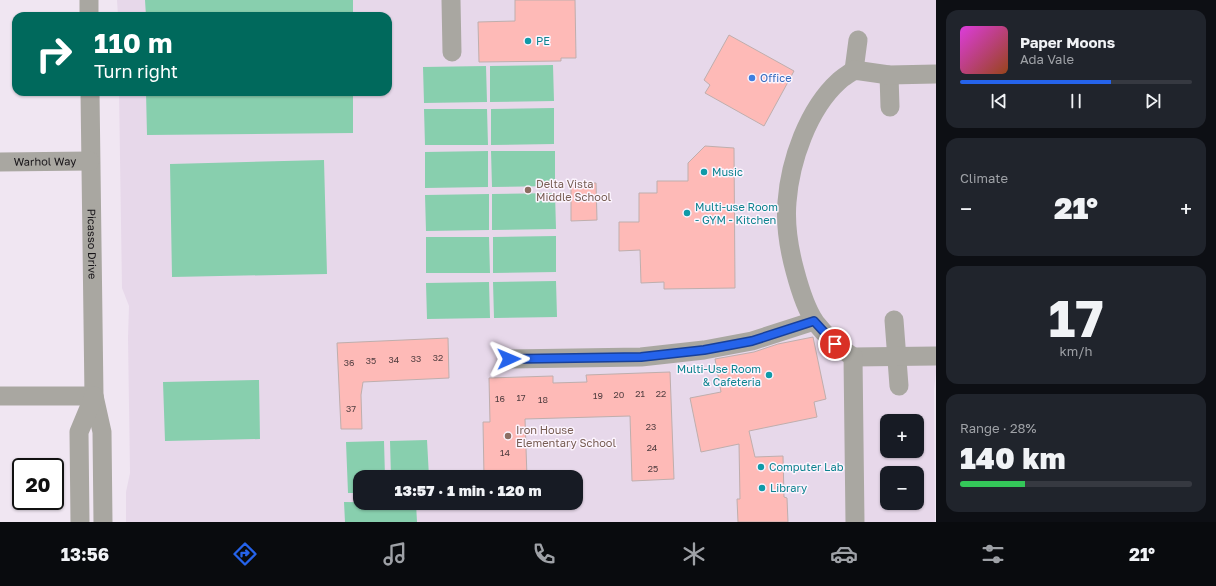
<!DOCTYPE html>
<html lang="en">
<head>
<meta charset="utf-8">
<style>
	:root { --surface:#171b24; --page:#20242c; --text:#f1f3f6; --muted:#9ea1a6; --line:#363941; --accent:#2563eb }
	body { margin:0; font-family:"Golos Text",sans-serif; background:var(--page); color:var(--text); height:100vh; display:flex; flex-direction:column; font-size:15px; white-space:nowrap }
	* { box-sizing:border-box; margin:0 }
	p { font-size:13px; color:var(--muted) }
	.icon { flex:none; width:22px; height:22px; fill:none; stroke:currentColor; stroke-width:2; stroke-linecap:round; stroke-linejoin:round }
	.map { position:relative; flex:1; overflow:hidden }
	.panel { display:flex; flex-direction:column; gap:10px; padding:10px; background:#0d0f14; width:280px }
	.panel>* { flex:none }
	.banner { position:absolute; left:12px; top:12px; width:380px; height:84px; border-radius:12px; box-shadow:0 1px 3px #0004; background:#00695c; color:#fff; overflow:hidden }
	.tools { position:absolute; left:880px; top:414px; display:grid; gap:8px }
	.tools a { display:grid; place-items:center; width:44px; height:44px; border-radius:8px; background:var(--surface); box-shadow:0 1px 3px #0004; font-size:20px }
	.speed { position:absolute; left:12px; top:458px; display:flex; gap:8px; font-size:20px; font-weight:700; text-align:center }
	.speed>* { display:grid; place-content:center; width:52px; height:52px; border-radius:50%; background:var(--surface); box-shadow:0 1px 3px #0004; line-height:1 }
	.speed .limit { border:2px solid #111; border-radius:6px; background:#fff; color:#111 }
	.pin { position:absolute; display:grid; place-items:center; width:34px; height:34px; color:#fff; margin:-17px; border:2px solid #fff; border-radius:50%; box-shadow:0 1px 4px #0007 }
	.me { position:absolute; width:44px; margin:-22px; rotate:89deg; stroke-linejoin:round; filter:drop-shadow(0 0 3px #0008) }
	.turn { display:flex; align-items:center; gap:14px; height:84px; padding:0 16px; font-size:18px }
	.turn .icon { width:52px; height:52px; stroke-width:2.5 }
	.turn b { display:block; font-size:28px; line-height:34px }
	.big { font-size:30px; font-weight:800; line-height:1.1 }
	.panel .widget { flex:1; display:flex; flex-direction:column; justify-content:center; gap:6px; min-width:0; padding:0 14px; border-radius:12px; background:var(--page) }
	.panel .dial { align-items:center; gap:0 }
	.dial b { font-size:52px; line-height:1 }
	.song { display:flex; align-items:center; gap:12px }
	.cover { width:48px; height:48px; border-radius:6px; background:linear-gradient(135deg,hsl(300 70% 55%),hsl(20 70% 35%)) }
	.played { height:4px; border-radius:2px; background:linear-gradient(90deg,var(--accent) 65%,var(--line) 65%) }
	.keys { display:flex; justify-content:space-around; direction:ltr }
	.heat { display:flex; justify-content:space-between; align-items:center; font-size:22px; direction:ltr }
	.charge { height:6px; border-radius:3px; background:linear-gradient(90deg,#34c759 28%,var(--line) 0) }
	.trip { position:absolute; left:353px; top:470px; width:230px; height:40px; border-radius:12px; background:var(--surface); box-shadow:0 1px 3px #0004; font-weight:800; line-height:40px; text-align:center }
	.dock { display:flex; height:64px; justify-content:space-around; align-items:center; background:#090b0e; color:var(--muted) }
	.dock .icon { width:28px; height:28px }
	.dock .active { color:var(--accent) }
	.dock b { font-size:18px; color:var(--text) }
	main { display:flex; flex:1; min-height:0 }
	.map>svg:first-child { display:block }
	.built { fill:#e7d8ea; fill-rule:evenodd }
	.green { fill:#88cfae }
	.building { fill:#febab7; stroke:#bfaead }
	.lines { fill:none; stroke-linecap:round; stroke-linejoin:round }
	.minor { stroke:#a9a7a1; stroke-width:19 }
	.route-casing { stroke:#184099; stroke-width:10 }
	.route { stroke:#2563eb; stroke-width:7 }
	.culture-dot { fill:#0f9aa8; stroke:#fcf4fe; stroke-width:1.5 }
	.shop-dot { fill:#3f7fe0; stroke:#fcf4fe; stroke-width:1.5 }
	.education-dot { fill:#8d6e63; stroke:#fcf4fe; stroke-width:1.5 }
	.labels { text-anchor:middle; stroke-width:3; stroke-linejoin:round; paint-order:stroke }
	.number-label { font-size:9px; fill:#513e40 }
	.culture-label { font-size:11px; fill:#0d838f; stroke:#fcf4fe; text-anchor:start }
	.shop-label { font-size:11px; fill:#366cbe; stroke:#fcf4fe; text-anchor:start }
	.street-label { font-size:11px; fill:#171418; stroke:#fcf4fe }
	.education-label { font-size:11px; fill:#785e54; stroke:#fcf4fe; text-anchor:start }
</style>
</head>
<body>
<main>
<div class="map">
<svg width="936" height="522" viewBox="0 0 936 522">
	<rect width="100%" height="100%" fill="#f0e6f2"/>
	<!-- built -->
	<path class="built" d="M117,0H936V372L934,390L935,522H126V492L130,473L128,338L129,306L122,288L119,92H388V16H118ZM887,421H917V451H887ZM887,473H917V503H887ZM360,477H576V503H360Z"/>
	<!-- green -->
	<path class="green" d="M145,0H353V16H146Z
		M553,65L554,101L490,102V66Z
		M486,66L487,102L424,103L423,67Z
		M146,92H353V133L147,135Z
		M554,108V144L491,145V109Z
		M424,109H487L488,145H425Z
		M488,151V187L425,188V152Z
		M491,151H555V186L492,187Z
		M324,160L327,274L172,277L170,164Z
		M555,193L556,229L492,230V194Z
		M489,194V230L426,231L425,195Z
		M556,236V272L493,273V237Z
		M426,237H489L490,273H426Z
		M556,281L557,317L494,318L493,282Z
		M489,282L490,318L427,319L426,283Z
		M259,380L260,439L165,441L163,382Z
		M427,440L429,477H391L390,441Z
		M384,441L385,477H360V493H348L346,442Z
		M344,502L416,503L417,522H345Z"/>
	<!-- building -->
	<path class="building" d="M515,0H575L576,58H561V61L479,62L478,22L515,21Z
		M729,35L794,71L764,126L705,93L710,85L704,80Z
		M705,146L734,148L735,288L664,289V282L641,283L640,250L619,251V222H639V193H657V181H688V163Z
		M571,183H596L597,220L571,221Z
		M813,337L826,399L814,402L817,417L749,431L755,457L783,456L784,497L787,498L788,522H738L737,499H740L739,444L701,452L690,398L721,392L715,359L754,352L778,344Z
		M448,338L449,378L363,382L361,395L362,429H341L337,343Z
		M670,372L674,479L632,481L630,416L525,419L527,477H484L483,422H490L489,378L553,376V383L587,382L586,375Z"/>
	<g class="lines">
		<!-- minor -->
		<g class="minor">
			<path d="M89,0V16"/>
			<path d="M451,0L452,52"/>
			<path d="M854,70L858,40"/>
			<path d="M889,75L890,107"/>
			<path id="s1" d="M90,92L94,396L102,432L103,522"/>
			<path id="s2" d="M0,162L90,161"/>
			<path d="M894,320L899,386"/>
			<path d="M853,357L936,356"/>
			<path d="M509,359L641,357L704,350L752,341L814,321"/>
			<path d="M0,396H94"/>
			<path d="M80,522L79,432L94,396"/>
			<path d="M855,522L853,357C838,347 826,336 815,322C806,309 799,286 795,271C789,249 785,225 787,202C790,161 808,109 839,81C843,77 849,74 854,70L889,75L936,74"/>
		</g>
	</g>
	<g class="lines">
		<!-- route casing -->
		<g class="route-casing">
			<path id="route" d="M509,359L641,357L704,350L752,341L814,321L835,344"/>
		</g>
		<!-- route -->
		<use href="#route" class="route"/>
	</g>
	<!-- markers -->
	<g class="culture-dot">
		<circle cx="528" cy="41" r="4"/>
		<circle cx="704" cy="172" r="4"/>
		<circle cx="687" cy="213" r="4"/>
		<circle cx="769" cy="375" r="4"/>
		<circle cx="761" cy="467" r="4"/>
		<circle cx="762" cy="488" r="4"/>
	</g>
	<circle class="shop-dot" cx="752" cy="78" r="4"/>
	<g class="education-dot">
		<circle cx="528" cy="190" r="4"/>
		<circle cx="508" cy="436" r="4"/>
	</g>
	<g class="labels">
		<!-- number labels -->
		<g class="number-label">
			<text x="438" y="361">32</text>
			<text x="416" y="362">33</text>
			<text x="394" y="363">34</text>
			<text x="371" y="364">35</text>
			<text x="349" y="366">36</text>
			<text x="640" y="397">21</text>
			<text x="661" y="397">22</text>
			<text x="619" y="398">20</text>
			<text x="598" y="399">19</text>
			<text x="521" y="401">17</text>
			<text x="500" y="402">16</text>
			<text x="543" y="403">18</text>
			<text x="351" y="412">37</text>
			<text x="651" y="430">23</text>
			<text x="652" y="451">24</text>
			<text x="505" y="456">14</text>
			<text x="653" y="472">25</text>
		</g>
		<!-- culture labels -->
		<g class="culture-label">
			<text x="536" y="45">PE</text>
			<text x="712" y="176">Music</text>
			<text x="695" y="211">Multi-use Room<tspan x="695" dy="13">- GYM - Kitchen</tspan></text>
			<text x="761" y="373" text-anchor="end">Multi-Use Room<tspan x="761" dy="13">&amp; Cafeteria</tspan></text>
			<text x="769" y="471">Computer Lab</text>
			<text x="770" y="492">Library</text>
		</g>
		<!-- shop labels -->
		<g class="shop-label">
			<text x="760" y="82">Office</text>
		</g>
		<!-- street labels -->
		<g class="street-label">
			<text dy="4" stroke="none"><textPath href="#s2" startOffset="45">Warhol Way</textPath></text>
			<text dy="4" stroke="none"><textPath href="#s1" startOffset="152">Picasso Drive</textPath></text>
		</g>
		<!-- education labels -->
		<g class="education-label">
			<text x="536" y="188">Delta Vista<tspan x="536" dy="13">Middle School</tspan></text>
			<text x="516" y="434">Iron House<tspan x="516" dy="13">Elementary School</tspan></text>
		</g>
	</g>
</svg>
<div class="tools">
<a>+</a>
<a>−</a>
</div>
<div class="speed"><div class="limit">20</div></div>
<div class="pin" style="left:835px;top:344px;background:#d93025"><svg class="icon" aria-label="arrive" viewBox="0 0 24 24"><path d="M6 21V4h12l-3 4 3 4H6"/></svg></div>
<svg class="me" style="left:509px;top:359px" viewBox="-20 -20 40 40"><path d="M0-17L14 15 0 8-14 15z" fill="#2563eb" stroke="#fff" stroke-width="4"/></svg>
<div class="trip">13:57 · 1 min · 120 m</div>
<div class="banner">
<div class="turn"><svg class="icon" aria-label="right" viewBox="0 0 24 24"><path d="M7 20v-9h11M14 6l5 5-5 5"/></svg><div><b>110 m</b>Turn right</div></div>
</div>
</div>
<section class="panel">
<div class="widget">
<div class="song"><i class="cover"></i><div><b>Paper Moons</b><p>Ada Vale</p></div></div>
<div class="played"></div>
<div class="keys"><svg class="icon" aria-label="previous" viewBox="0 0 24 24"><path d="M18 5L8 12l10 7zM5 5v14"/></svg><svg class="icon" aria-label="pause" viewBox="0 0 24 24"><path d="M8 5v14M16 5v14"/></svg><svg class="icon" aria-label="next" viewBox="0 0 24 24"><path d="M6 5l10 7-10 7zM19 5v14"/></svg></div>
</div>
<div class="widget"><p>Climate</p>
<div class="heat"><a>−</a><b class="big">21°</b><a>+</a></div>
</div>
<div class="widget dial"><b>17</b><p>km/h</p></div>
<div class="widget"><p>Range · 28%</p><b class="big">140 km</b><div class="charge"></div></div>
</section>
</main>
<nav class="dock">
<b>13:56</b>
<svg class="icon active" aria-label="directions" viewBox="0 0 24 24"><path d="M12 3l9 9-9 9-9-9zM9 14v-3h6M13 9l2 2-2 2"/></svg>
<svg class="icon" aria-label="music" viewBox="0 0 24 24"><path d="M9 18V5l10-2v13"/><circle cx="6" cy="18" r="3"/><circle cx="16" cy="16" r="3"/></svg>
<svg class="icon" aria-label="phone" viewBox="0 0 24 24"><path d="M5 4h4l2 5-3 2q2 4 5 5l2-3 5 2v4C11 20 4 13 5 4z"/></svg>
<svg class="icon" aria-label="climate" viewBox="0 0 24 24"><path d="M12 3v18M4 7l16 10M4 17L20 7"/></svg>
<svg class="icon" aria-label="car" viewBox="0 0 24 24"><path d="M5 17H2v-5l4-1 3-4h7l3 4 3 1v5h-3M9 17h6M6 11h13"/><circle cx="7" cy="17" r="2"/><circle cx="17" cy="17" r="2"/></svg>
<svg class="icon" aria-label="filters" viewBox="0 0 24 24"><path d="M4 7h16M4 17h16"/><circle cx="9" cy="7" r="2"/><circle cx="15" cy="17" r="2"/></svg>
<b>21°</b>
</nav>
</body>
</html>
